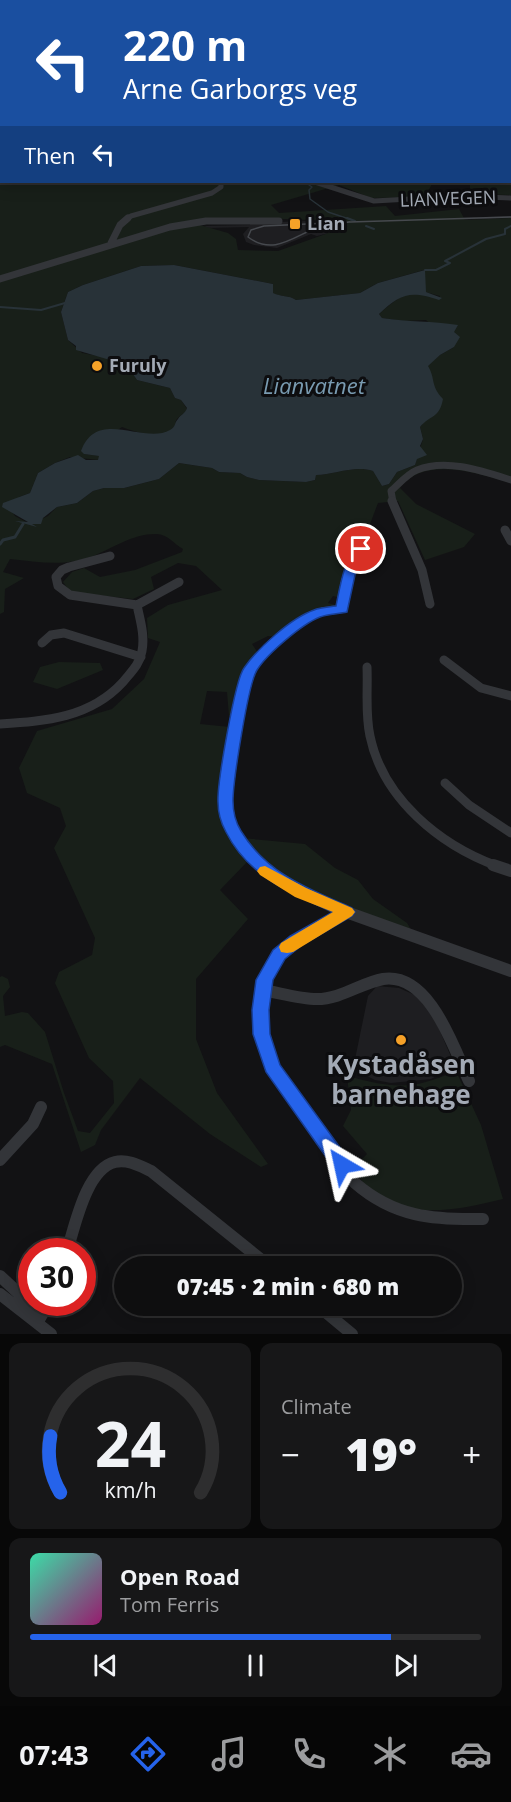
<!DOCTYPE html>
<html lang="en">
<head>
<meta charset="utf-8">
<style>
	:root { --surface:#0e0e0f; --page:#171718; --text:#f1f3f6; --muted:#9b9c9e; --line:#2e2e2f; --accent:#2563eb }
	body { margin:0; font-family:"Open Sans",sans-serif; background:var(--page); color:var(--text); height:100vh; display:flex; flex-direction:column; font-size:22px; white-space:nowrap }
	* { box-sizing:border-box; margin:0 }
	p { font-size:20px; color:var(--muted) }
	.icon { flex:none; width:33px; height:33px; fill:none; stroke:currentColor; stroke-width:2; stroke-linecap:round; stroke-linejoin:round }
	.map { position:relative; height:1334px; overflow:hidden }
	.details { display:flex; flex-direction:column; gap:9px; padding:9px; background:#080808; flex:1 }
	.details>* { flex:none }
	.guide { position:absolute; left:0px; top:0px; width:512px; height:183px; box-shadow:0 3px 15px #0003,0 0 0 2px var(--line); background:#1a4fa0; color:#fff; overflow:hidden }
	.speed { position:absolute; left:18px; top:1238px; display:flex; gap:12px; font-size:30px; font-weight:700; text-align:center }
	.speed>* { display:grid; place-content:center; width:78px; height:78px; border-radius:50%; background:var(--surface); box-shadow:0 3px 15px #0003,0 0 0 2px var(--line); line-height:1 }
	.speed .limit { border:9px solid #d22; background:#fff; color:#111 }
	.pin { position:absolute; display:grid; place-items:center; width:51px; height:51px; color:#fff; margin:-26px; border:3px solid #fff; border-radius:50%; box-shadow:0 2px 6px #0007 }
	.me { position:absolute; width:66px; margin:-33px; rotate:324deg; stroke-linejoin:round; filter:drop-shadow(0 0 4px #0008) }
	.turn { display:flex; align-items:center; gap:21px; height:126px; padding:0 24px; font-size:27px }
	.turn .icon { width:78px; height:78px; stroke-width:2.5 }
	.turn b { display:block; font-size:42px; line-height:51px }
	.then { display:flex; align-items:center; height:57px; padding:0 24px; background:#0003; gap:12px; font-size:22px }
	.big { font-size:45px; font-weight:800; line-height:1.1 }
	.details .widget { flex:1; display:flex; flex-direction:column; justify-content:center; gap:9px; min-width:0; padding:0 21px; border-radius:12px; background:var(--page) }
	.details .dial { align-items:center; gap:0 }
	.dial svg { height:156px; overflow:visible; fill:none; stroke:var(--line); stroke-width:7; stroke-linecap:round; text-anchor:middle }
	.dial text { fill:var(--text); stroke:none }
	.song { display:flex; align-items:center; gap:18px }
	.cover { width:72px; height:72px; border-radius:9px; background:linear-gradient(135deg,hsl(160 70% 55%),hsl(320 70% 35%)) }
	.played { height:6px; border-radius:3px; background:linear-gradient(90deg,var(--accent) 80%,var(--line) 80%) }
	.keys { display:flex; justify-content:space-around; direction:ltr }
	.heat { display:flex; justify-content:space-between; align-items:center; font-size:33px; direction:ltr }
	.details .tiles { flex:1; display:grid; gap:9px; grid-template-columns:1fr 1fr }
	.widget:last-child { grid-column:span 2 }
	.trip { position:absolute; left:114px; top:1256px; width:348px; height:60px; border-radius:30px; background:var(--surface); box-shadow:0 3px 15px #0003,0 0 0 2px var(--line); font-weight:800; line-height:60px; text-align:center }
	.menu { display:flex; height:96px; justify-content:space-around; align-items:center; background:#060606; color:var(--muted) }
	.menu .icon { width:42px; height:42px }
	.menu .selected { color:var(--accent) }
	.menu b { font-size:27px; color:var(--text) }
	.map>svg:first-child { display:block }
	.built { fill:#1e1e21 }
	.green { fill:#181f19; fill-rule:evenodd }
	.water { fill:#283238 }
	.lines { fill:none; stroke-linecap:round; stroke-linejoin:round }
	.stream-far2 { stroke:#283238; stroke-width:1.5 }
	.stream-far1 { stroke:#283238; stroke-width:2 }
	.stream { stroke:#283238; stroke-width:3 }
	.minor-far3 { stroke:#333539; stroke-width:5 }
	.minor-far2 { stroke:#333539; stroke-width:7 }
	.minor-far1 { stroke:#333539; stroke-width:9 }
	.minor { stroke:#333539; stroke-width:12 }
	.tram { stroke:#46494e; stroke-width:1.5 }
	.route { fill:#2563eb; stroke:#184099; stroke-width:1.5 }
	.slow { fill:#f59e0b }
	.poi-dot { fill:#f6a128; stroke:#0d0d0f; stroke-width:2 }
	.labels { text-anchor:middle; stroke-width:6; stroke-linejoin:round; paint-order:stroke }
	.far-street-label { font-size:18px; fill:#a3aab5; stroke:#0d0d0f }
	.far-poi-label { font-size:18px; font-weight:bold; fill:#a3aab5; stroke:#0d0d0f; text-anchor:start }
	.water-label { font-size:22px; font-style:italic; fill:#799bb1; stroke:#0d0d0f }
	.near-poi-label { font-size:26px; font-weight:bold; fill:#a3aab5; stroke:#0d0d0f }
</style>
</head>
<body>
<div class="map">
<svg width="511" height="1334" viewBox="0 0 511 1334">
	<rect width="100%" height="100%" fill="#121214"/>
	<!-- built -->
	<path class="built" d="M511,216V218L351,224L341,230L317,236L311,234L277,248L254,245L246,242L243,234L249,227L206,228L205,226L250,225V223L311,221L313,223Z
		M377,986L399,988L417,996L433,1015L455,1066L431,1079L391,1083L375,1080L353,1069L368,996Z"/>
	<!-- green -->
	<path class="green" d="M0,0H511V195L470,194V182H510V2H2V182H447L432,184L425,197L371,198L339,185L271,205L279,213L386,206L395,216L459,209L465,220L511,218V483C478,474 425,455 400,488L416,504L475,534L464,547L425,560L398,501L378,503L370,524L353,556L341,598L333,596L328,603L339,606L277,637L268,636L252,644L258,653L242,673L233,716H229L227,692L207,691L200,724L230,727L220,804L231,837L305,844L335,868L358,880L373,899L407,923L413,933L310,892L262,861L247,862L220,890L248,919L196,979V1039L217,1093L268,1164L261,1167L210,1134L140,1078L101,1130L95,1145L81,1152L52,1064L5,1045L0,1047V977L2,976L8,979L10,987L3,996L5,1016L22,1012L28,1013L45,1032L64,1093L78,1131L90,1133L114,1103L113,1081L89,1058L55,983L59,972L92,955L95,938L54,848L66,826L60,808L27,793L19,768L37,731L112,709L144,679L160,642L148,638L147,618L168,605L222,590L196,566L178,563L151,577L154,589L133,599L70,592L63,582L72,572L84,568L100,577L135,570L182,552L183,549C174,544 167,533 155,534C133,534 113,548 93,556C66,567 38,562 10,559L3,572L24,578L5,589L4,612L0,614ZM257,218L338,221L348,226L278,251L238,250L236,239L228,233L200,225ZM174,265L273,284L272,293C281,297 289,295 296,300L360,293L378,283L424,270L425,292L440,296L439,299C408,289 402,294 379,314L382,318L404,321L426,320L454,347L440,355L427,366C438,383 433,413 420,427L423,439L415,465L397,472L389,484L382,486L373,471C354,465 334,475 316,475L315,480L306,482L259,480L247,477L240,473L219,472L212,468L179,463L159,479L124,488H104L93,491L77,503L57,507L48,516L31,524L16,521L28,523L15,516L11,511L19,497L30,493L38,473L55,463L70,457L99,460L100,456L84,454L122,427C135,432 162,441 174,428C176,425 175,421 177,419C180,415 185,414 187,409L181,400L175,398L170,388L137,380L128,365L109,358L82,353L68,340L61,312L68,292L83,285L141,266Z
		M59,662L100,663L103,670L57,689L33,682L40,667Z
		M456,1071L481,1125L503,1199C461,1209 412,1221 373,1193C365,1187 359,1176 353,1168L367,1154L343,1126L351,1110L347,1076C393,1088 411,1091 456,1071Z"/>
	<!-- water -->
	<path class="water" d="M174,265L273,284V293C281,297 289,295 296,300L360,293L378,283L425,270L426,292L442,298L439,300C410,290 400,294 379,314L382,318C408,322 432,321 458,325L454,332L460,337L454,347L440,355L428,366C436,380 430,385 443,399C439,419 431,414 420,427L423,439L420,446L427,455L417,459L415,465L397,472L389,484L382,486L373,471C354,465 334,475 316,475L315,480L306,482L259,480L247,477L240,473L219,472L212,468L179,463L159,479L124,488H104L93,491L77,503L57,507L43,518L41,524H32L37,527L15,521L28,522L2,507L3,503L30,493L38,473L55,463L78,455L86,460H98L99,456L84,454L81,451C97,407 144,445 170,430C176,427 174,423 178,419C181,414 185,414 187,408L181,400L175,398L170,388L137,380L127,365L76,350V346L68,340L61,312L68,292L83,285L141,266Z"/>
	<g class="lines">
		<!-- stream-far2 -->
		<path class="stream-far2" d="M311,182L309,185L312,187L309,190L310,199L328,212L352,220"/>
		<!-- stream-far1 -->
		<path class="stream-far1" d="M347,218L355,221
			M366,226L374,229
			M425,270H436L450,263L445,261L486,239L505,234V229L511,226
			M0,307L41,310L65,303"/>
		<!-- stream -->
		<path class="stream" d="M0,544L3,540L15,537L23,524"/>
		<!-- minor-far3 -->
		<path class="minor-far3" d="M0,182H83
			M315,182L374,201L463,196L511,198
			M126,220L131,216L212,193L221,187V182"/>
		<!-- minor-far2 -->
		<path class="minor-far2" d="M111,243L120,225L128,218
			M0,279L170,227L206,221H279
			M393,502L391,491C399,484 407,474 417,470C446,458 483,471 511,480"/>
		<!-- minor-far1 -->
		<path class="minor-far1" d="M392,501L422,570L430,604
			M505,530L511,541
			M110,556L69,567L62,570L56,577L58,586L70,595L137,605L179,582
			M42,643L51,635L64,633L141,657
			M444,660L481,688L511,696
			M367,667C368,690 365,714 370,736C383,799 440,845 497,866
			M0,724C46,721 90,718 123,682C131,672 140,664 142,651C145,635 140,620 137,605
			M445,783L469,805L511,833
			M261,866C212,826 228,774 239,721C242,705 243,685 249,671C258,652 296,621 315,614C323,611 333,610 342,609L348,575L361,549"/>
		<!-- minor -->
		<path class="minor" d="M259,865L281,881L335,908L511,971
			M493,865L511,871
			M347,912L296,940L279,954L273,963L263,990L261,1034L272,1067L355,1183C394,1217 433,1220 483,1219
			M263,990C280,993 300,999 317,999C341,999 361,983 383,979C430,972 454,1049 469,1081
			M0,1160L33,1124L41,1107
			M67,1251C75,1226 86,1169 115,1162C128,1159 140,1166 151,1171L269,1266
			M0,1276L42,1315
			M0,1294L51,1334
			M317,1305L352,1334
			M40,1318L49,1302"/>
		<!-- tram -->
		<path class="tram" d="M350,222C339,223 328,223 318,227C293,237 273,256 248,237L251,230L264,226Z
			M350,222L511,217"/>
	</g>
	<!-- route -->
	<path class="route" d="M361,545L367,549L355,575L347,612C338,614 328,614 320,617C302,624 267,654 257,670C248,684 233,782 233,801C233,811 236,823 241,831C267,874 309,889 352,908L355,912L352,916L302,945L285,959L273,980L269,1010L270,1034L280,1065L349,1160L352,1165L349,1171L342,1173L336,1171L266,1072L253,1034L252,1010L256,980L273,950L290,936L333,912C290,893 248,876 226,832C221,823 218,812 218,802C217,784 235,680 244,668C258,648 291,618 314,610C320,607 329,607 336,606C339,592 345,550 361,545Z"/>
	<!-- slow -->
	<path class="slow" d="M265,866L306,888L352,908L355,912L352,916L293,952L287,953L281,952L279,947L281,943L333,912L295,897L260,875L257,871L260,867Z"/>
	<!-- markers -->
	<g class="poi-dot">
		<rect x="289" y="218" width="12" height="12" rx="3"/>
		<circle cx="97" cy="366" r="6"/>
		<circle cx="401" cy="1040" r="6"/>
	</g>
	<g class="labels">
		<!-- far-street labels -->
		<g class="far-street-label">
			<text transform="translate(448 199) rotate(-2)" y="6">LIANVEGEN</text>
		</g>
		<!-- far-poi labels -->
		<g class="far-poi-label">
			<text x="307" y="230">Lian</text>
			<text x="109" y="372">Furuly</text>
		</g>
		<!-- water labels -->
		<g class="water-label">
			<text x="314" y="394">Lianvatnet</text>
		</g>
		<!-- near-poi labels -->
		<g class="near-poi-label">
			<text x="401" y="1074">Kystadåsen<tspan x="401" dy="30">barnehage</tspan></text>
		</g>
	</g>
</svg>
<div class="speed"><div class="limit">30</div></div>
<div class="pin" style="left:361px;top:549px;background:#d93025"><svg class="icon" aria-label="arrive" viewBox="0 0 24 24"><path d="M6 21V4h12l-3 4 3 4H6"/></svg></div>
<svg class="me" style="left:342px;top:1165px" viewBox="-20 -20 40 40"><path d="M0-17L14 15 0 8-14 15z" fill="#2563eb" stroke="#fff" stroke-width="4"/></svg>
<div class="trip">07:45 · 2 min · 680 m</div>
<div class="guide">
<div class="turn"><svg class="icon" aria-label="left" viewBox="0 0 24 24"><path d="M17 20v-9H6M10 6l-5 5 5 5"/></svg><div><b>220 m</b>Arne Garborgs veg</div></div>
<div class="then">Then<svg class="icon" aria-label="left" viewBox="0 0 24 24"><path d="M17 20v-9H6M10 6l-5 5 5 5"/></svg></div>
</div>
</div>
<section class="details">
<div class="tiles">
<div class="widget dial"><svg viewBox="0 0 100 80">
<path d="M14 69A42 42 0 1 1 86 69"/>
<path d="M14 69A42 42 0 0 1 9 40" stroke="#2563eb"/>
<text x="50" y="56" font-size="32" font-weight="700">24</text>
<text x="50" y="72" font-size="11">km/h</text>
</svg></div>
<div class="widget"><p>Climate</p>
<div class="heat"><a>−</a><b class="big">19°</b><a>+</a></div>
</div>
<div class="widget">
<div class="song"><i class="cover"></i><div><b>Open Road</b><p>Tom Ferris</p></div></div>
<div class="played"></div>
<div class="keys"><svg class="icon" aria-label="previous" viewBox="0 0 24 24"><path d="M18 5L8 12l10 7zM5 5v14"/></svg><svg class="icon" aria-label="pause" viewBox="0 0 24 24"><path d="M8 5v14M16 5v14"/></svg><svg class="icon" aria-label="next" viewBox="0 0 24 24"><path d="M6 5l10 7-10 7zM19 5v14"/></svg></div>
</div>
</div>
</section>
<nav class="menu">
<b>07:43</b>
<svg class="icon selected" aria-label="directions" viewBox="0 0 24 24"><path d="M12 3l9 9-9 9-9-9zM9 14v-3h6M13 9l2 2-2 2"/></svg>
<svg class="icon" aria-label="music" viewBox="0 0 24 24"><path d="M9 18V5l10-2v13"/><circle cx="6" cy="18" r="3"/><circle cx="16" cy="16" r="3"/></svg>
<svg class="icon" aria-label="phone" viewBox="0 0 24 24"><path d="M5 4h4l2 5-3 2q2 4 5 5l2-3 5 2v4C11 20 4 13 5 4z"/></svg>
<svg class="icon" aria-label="climate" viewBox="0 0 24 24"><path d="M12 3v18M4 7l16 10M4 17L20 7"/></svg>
<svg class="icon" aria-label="car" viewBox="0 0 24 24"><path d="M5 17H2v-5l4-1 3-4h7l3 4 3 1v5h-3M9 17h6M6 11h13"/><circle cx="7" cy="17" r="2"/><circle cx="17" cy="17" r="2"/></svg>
</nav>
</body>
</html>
